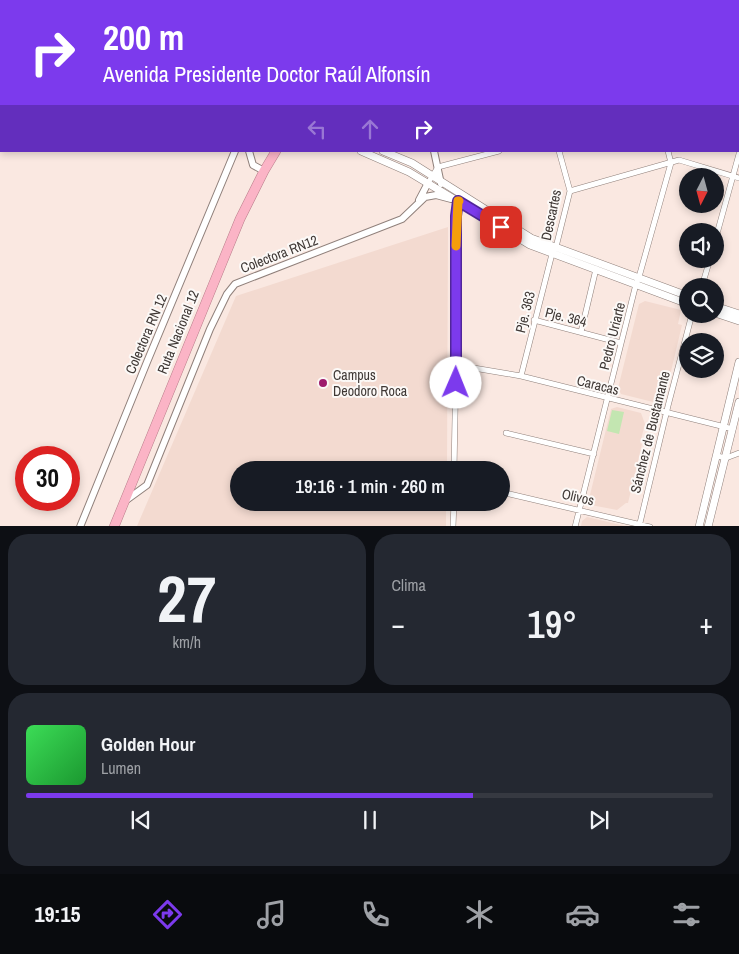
<!DOCTYPE html>
<html lang="es">
<head>
<meta charset="utf-8">
<style>
	:root { --surface:#171b24; --page:#242831; --text:#f1f3f6; --muted:#9ea1a6; --line:#363941; --accent:#7c3aed }
	body { margin:0; font-family:"Archivo Narrow",sans-serif; background:var(--page); color:var(--text); height:100vh; display:flex; flex-direction:column; font-size:19px; white-space:nowrap }
	* { box-sizing:border-box; margin:0 }
	p { font-size:16px; color:var(--muted) }
	.icon { flex:none; width:28px; height:28px; fill:none; stroke:currentColor; stroke-width:2; stroke-linecap:round; stroke-linejoin:round }
	.map { position:relative; height:526px; overflow:hidden }
	.details { display:flex; flex-direction:column; gap:8px; padding:8px; background:#0d0f14; flex:1 }
	.details>* { flex:none }
	.guide { position:absolute; left:0px; top:0px; width:740px; height:152px; box-shadow:0 2px 8px #0003; background:#7c3aed; color:#fff; overflow:hidden }
	.needle { width:32px; rotate:186deg }
	.controls { position:absolute; left:679px; top:168px; display:grid; gap:10px }
	.controls a { display:grid; place-items:center; width:45px; height:45px; border-radius:50%; background:var(--surface); box-shadow:0 2px 8px #0003; font-size:25px }
	.speed { position:absolute; left:15px; top:446px; display:flex; gap:10px; font-size:25px; font-weight:700; text-align:center }
	.speed>* { display:grid; place-content:center; width:65px; height:65px; border-radius:50%; background:var(--surface); box-shadow:0 2px 8px #0003; line-height:1 }
	.speed .limit { border:8px solid #d22; background:#fff; color:#111 }
	.pin { position:absolute; display:grid; place-items:center; width:42px; height:42px; color:#fff; margin:-21px; border-radius:10px; box-shadow:0 2px 8px #0006 }
	.me { position:absolute; width:55px; margin:-28px; rotate:1deg; stroke-linejoin:round; filter:drop-shadow(0 0 4px #0008) }
	.turn { display:flex; align-items:center; gap:18px; height:105px; padding:0 20px; font-size:22px }
	.turn .icon { width:65px; height:65px; stroke-width:2.5 }
	.turn b { display:block; font-size:35px; line-height:42px }
	.lanes { display:flex; align-items:center; height:48px; padding:0 20px; background:#0003; justify-content:center; gap:25px; direction:ltr }
	.lanes .off { opacity:.35 }
	.big { font-size:38px; font-weight:600; line-height:1.1 }
	.details .card { flex:1; display:flex; flex-direction:column; justify-content:center; gap:8px; min-width:0; padding:0 18px; border-radius:20px; background:var(--page) }
	.details .dial { align-items:center; gap:0 }
	.dial b { font-size:65px; line-height:1 }
	.song { display:flex; align-items:center; gap:15px }
	.cover { width:60px; height:60px; border-radius:8px; background:linear-gradient(135deg,hsl(130 70% 55%),hsl(130 70% 35%)) }
	.played { height:5px; border-radius:2px; background:linear-gradient(90deg,var(--accent) 65%,var(--line) 65%) }
	.keys { display:flex; justify-content:space-around; direction:ltr }
	.heat { display:flex; justify-content:space-between; align-items:center; font-size:28px; direction:ltr }
	.details .tiles { flex:1; display:grid; gap:8px; grid-template-columns:1fr 1fr }
	.card:last-child { grid-column:span 2 }
	.trip { position:absolute; left:230px; top:461px; width:280px; height:50px; border-radius:25px; background:var(--surface); box-shadow:0 2px 8px #0003; font-weight:600; line-height:50px; text-align:center }
	.tab-bar { display:flex; height:80px; justify-content:space-around; align-items:center; background:#090b0e; color:var(--muted) }
	.tab-bar .icon { width:35px; height:35px }
	.tab-bar .current { color:var(--accent) }
	.tab-bar b { font-size:22px; color:var(--text) }
	.map>svg:first-child { display:block }
	.built { fill:#f3dad0 }
	.green { fill:#c3e6b1 }
	.lines { fill:none; stroke-linecap:round; stroke-linejoin:round }
	.minor-casing { stroke:#90807b; stroke-width:6 }
	.tertiary-casing { stroke:#90807b; stroke-width:8 }
	.secondary-casing { stroke:#90807b; stroke-width:8 }
	.trunk-casing { stroke:#b97d8a; stroke-width:10 }
	.minor { stroke:#fff; stroke-width:5 }
	.tertiary { stroke:#fff; stroke-width:6 }
	.secondary { stroke:#fff; stroke-width:7 }
	.trunk { stroke:#fbb4c6; stroke-width:9 }
	.route-casing { stroke:#51269a; stroke-width:12 }
	.route { stroke:#7c3aed; stroke-width:9 }
	.slow { stroke:#f59e0b; stroke-width:9 }
	.poi-dot { fill:#9e1b6c; stroke:#fcf9f7; stroke-width:2 }
	.labels { text-anchor:middle; stroke-width:4; stroke-linejoin:round; paint-order:stroke }
	.street-label { font-size:14px; fill:#3f3835; stroke:#fcf9f7 }
	.poi-label { font-size:14px; fill:#3f3835; stroke:#fcf9f7; text-anchor:start }
</style>
</head>
<body>
<div class="map">
<svg width="739" height="527" viewBox="0 0 739 527">
	<rect width="100%" height="100%" fill="#fae8e1"/>
	<!-- built -->
	<path class="built" d="M448,227L447,470H239V502L446,503V526H137L236,296Z
		M645,301L681,310L678,324L682,325L668,384L663,400L657,403L621,394L618,388L639,304Z
		M617,407L641,413L645,424L640,443L642,444L628,503H626L617,510L591,505L589,499L611,409Z
		M587,517L625,526H581L582,521Z"/>
	<!-- green -->
	<path class="green" d="M612,410L624,412L619,434L607,431Z"/>
	<g class="lines">
		<!-- minor casing -->
		<g class="minor-casing">
			<path id="minor" d="M522,0V1
				M628,0V1
				M734,0L735,1
				M432,1V0
				M611,1L615,0
				M739,16V17
				M428,183L438,167L499,151
				M570,191L679,160L739,178
				M715,241L739,154
				M702,286L710,259
				M534,320L621,343
				M581,332L596,269
				M456,365L521,376L733,429
				M521,376L552,254L556,247L570,191L559,151
				M506,433L594,454
				M717,456L726,458L739,453
				M454,470L456,365V216L458,201
				M501,492L650,527
				M453,527L454,502
				M575,527L636,284L639,277L671,163L668,151
				M639,527L668,406L692,314"/>
		</g>
		<!-- tertiary casing -->
		<g class="tertiary-casing">
			<path id="tertiary" d="M15,0L18,1
				M387,0L388,1
				M298,1V0
				M249,151L253,165L264,171
				M434,151L441,184
				M419,200L428,183
				M125,501L147,485L210,329L227,294L235,284L402,219L425,197L436,195L451,199
				M80,527L147,362L235,151"/>
		</g>
		<!-- secondary casing -->
		<g class="secondary-casing">
			<path id="secondary" d="M361,151L409,172L530,245L688,304
				M383,151L412,163L531,238L688,296
				M715,306L739,314
				M715,313L739,321
				M699,527L739,362
				M708,527L739,402"/>
		</g>
		<!-- trunk casing -->
		<g class="trunk-casing">
			<path id="trunk" d="M325,1L326,0
				M114,527L240,219L264,171L276,151"/>
		</g>
		<!-- minor -->
		<use href="#minor" class="minor"/>
		<!-- tertiary -->
		<use href="#tertiary" class="tertiary"/>
		<!-- secondary -->
		<use href="#secondary" class="secondary"/>
		<!-- trunk -->
		<use href="#trunk" class="trunk"/>
	</g>
	<g class="lines">
		<!-- route casing -->
		<g class="route-casing">
			<path id="route" d="M456,383V216L458,201L501,227"/>
		</g>
		<!-- route -->
		<use href="#route" class="route"/>
		<!-- slow -->
		<path class="slow" d="M456,246L458,201H459"/>
	</g>
	<!-- markers -->
	<circle class="poi-dot" cx="323" cy="383" r="5"/>
	<g class="labels">
		<!-- street labels -->
		<g class="street-label">
			<text transform="translate(551 215) rotate(-78)" y="5">Descartes</text>
			<text transform="translate(279 254) rotate(-21)" y="5">Colectora RN12</text>
			<text transform="translate(525 312) rotate(-76)" y="5">Pje. 363</text>
			<text transform="translate(566 317) rotate(14)" y="5">Pje. 364</text>
			<text transform="translate(178 332) rotate(-68)" y="5">Ruta Nacional 12</text>
			<text transform="translate(146 334) rotate(-67)" y="5">Colectora RN 12</text>
			<text transform="translate(612 336) rotate(-76)" y="5">Pedro Uriarte</text>
			<text transform="translate(598 385) rotate(14)" y="5">Caracas</text>
			<text transform="translate(650 432) rotate(-76)" y="5">Sánchez de Bustamante</text>
			<text transform="translate(578 497) rotate(13)" y="5">Olivos</text>
		</g>
		<!-- poi labels -->
		<g class="poi-label">
			<text x="333" y="380">Campus<tspan x="333" dy="16">Deodoro Roca</tspan></text>
		</g>
	</g>
</svg>
<div class="controls">
<a><svg class="needle" viewBox="-14 -14 28 28"><path d="M0-13l5 13h-10z" fill="#e53935"/><path d="M0 13l5-13h-10z" fill="#9ea1a6"/></svg></a>
<a><svg class="icon" aria-label="sound" viewBox="0 0 24 24"><path d="M4 9h4l5-4v14l-5-4H4zM17 9q2 3 0 6"/></svg></a>
<a><svg class="icon" aria-label="search" viewBox="0 0 24 24"><circle cx="10" cy="10" r="6"/><path d="M15 15l6 6"/></svg></a>
<a><svg class="icon" aria-label="layers" viewBox="0 0 24 24"><path d="M12 4l9 5-9 5-9-5zM3 14l9 5 9-5"/></svg></a>
</div>
<div class="speed"><div class="limit">30</div></div>
<div class="pin" style="left:501px;top:227px;background:#d93025"><svg class="icon" aria-label="arrive" viewBox="0 0 24 24"><path d="M6 21V4h12l-3 4 3 4H6"/></svg></div>
<svg class="me" style="left:456px;top:383px" viewBox="-20 -20 40 40"><circle r="19" fill="#fff"/><path d="M0-13L10 11 0 6-10 11z" fill="#7c3aed"/></svg>
<div class="trip">19:16 · 1 min · 260 m</div>
<div class="guide">
<div class="turn"><svg class="icon" aria-label="right" viewBox="0 0 24 24"><path d="M7 20v-9h11M14 6l5 5-5 5"/></svg><div><b>200 m</b>Avenida Presidente Doctor Raúl Alfonsín</div></div>
<div class="lanes"><svg class="icon off" aria-label="left" viewBox="0 0 24 24"><path d="M17 20v-9H6M10 6l-5 5 5 5"/></svg><svg class="icon off" aria-label="ahead" viewBox="0 0 24 24"><path d="M12 20V5M6 11l6-6 6 6"/></svg><svg class="icon" aria-label="right" viewBox="0 0 24 24"><path d="M7 20v-9h11M14 6l5 5-5 5"/></svg></div>
</div>
</div>
<section class="details">
<div class="tiles">
<div class="card dial"><b>27</b><p>km/h</p></div>
<div class="card"><p>Clima</p>
<div class="heat"><a>−</a><b class="big">19°</b><a>+</a></div>
</div>
<div class="card">
<div class="song"><i class="cover"></i><div><b>Golden Hour</b><p>Lumen</p></div></div>
<div class="played"></div>
<div class="keys"><svg class="icon" aria-label="previous" viewBox="0 0 24 24"><path d="M18 5L8 12l10 7zM5 5v14"/></svg><svg class="icon" aria-label="pause" viewBox="0 0 24 24"><path d="M8 5v14M16 5v14"/></svg><svg class="icon" aria-label="next" viewBox="0 0 24 24"><path d="M6 5l10 7-10 7zM19 5v14"/></svg></div>
</div>
</div>
</section>
<nav class="tab-bar">
<b>19:15</b>
<svg class="icon current" aria-label="directions" viewBox="0 0 24 24"><path d="M12 3l9 9-9 9-9-9zM9 14v-3h6M13 9l2 2-2 2"/></svg>
<svg class="icon" aria-label="music" viewBox="0 0 24 24"><path d="M9 18V5l10-2v13"/><circle cx="6" cy="18" r="3"/><circle cx="16" cy="16" r="3"/></svg>
<svg class="icon" aria-label="phone" viewBox="0 0 24 24"><path d="M5 4h4l2 5-3 2q2 4 5 5l2-3 5 2v4C11 20 4 13 5 4z"/></svg>
<svg class="icon" aria-label="climate" viewBox="0 0 24 24"><path d="M12 3v18M4 7l16 10M4 17L20 7"/></svg>
<svg class="icon" aria-label="car" viewBox="0 0 24 24"><path d="M5 17H2v-5l4-1 3-4h7l3 4 3 1v5h-3M9 17h6M6 11h13"/><circle cx="7" cy="17" r="2"/><circle cx="17" cy="17" r="2"/></svg>
<svg class="icon" aria-label="filters" viewBox="0 0 24 24"><path d="M4 7h16M4 17h16"/><circle cx="9" cy="7" r="2"/><circle cx="15" cy="17" r="2"/></svg>
</nav>
</body>
</html>
